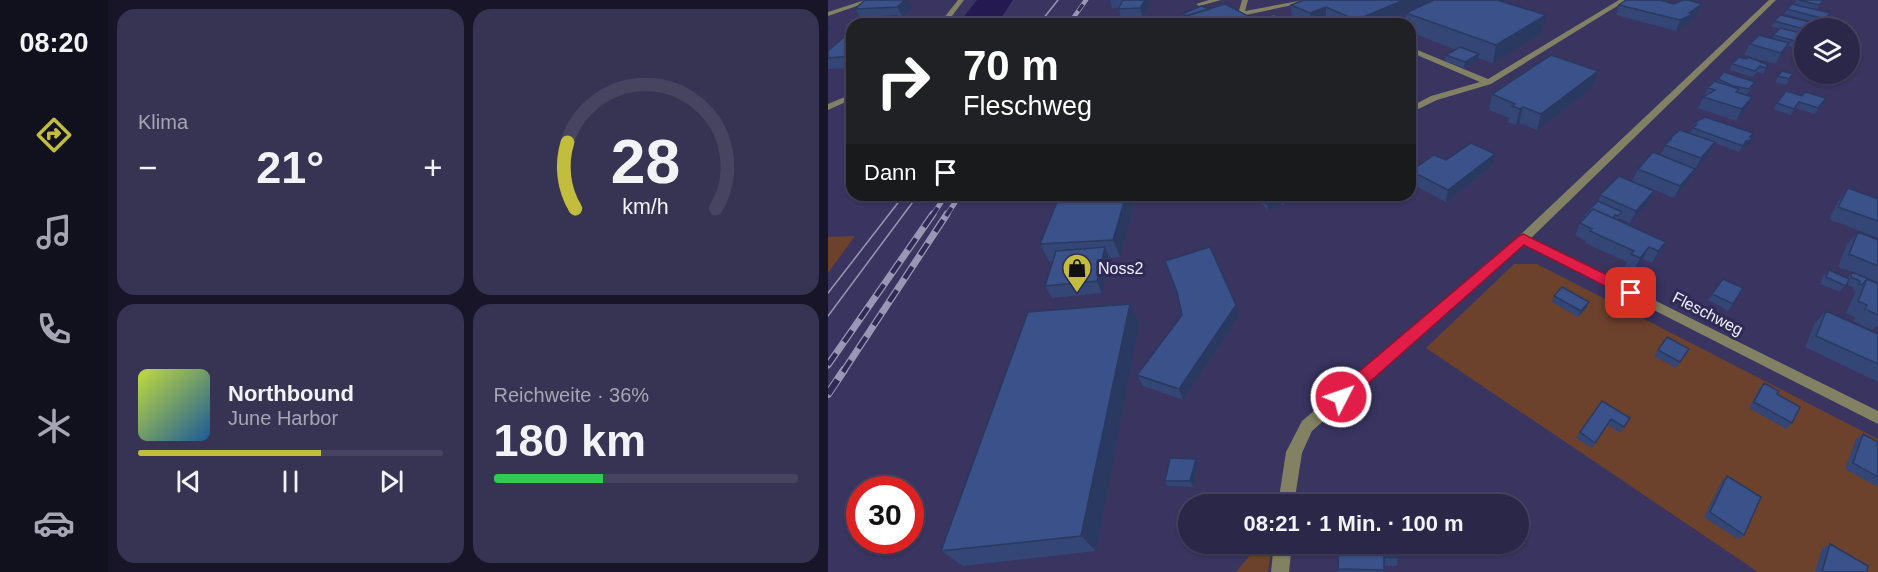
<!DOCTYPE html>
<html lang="de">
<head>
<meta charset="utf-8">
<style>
	:root { --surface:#2b2748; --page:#373352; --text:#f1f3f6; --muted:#a6a5b4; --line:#474460; --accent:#c3bd3e }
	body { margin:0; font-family:Helvetica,sans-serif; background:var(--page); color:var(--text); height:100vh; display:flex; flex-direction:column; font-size:22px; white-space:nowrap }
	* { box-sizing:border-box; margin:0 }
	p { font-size:20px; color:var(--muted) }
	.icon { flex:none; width:33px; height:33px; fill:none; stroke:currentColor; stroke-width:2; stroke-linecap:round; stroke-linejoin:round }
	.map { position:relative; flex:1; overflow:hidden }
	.panel { display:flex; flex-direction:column; gap:9px; padding:9px; background:#181528; width:720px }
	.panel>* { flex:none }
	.hud { position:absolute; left:18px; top:18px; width:570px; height:183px; border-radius:18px; box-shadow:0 2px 4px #0004,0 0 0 2px var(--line); background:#202124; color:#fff; overflow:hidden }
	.buttons { position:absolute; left:966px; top:18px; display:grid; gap:12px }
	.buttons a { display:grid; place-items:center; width:66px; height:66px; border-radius:50%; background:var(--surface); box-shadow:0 2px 4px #0004,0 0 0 2px var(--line); font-size:30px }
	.speed { position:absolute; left:18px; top:476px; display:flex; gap:12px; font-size:30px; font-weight:700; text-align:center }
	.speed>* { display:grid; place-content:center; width:78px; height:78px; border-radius:50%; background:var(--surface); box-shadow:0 2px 4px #0004,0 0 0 2px var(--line); line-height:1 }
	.speed .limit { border:9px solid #d22; background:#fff; color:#111 }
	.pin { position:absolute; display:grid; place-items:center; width:51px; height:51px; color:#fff; margin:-26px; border-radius:12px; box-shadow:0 3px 9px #0006 }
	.me { position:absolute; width:66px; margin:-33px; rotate:49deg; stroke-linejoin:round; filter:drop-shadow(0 0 4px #0008) }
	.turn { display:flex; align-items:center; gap:21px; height:126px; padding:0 18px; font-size:27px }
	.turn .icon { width:78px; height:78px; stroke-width:2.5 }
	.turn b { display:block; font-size:42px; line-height:51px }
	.then { display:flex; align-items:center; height:57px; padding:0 18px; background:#0003; gap:12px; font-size:22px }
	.big { font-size:45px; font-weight:600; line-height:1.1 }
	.panel .tile { flex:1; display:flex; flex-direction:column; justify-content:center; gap:9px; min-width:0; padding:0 21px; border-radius:18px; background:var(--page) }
	.panel .dial { align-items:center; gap:0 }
	.dial svg { height:156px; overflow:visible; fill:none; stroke:var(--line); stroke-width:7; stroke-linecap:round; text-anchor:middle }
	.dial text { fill:var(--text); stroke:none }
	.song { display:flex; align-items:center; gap:18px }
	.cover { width:72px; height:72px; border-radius:9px; background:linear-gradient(135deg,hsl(70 70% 55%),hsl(210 70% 35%)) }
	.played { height:6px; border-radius:3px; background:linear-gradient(90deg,var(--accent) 60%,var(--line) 60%) }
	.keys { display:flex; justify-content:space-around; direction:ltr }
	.heat { display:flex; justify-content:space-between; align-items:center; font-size:33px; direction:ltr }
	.charge { height:9px; border-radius:4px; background:linear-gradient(90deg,#34c759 36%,var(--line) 0) }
	.panel .tiles { flex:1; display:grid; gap:9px; grid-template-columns:repeat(2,1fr) }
	.trip { position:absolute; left:350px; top:494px; width:351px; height:60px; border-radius:30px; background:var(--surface); box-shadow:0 2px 4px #0004,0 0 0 2px var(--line); font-weight:600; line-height:60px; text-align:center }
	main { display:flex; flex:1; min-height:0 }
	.tabs { display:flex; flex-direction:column; width:108px; justify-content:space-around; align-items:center; background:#11101d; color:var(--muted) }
	.tabs .icon { width:42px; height:42px }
	.tabs .active { color:var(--accent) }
	.tabs b { font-size:27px; color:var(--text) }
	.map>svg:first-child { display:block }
	.green { fill:#6d422c }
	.water { fill:#241950 }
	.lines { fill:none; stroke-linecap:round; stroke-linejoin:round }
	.lane { fill:#828163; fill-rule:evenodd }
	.street { fill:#828163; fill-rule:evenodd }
	.tram { stroke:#9997b4; stroke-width:1.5 }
	.rail-far3-casing { stroke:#9997b4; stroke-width:4.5 }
	.rail-far2-casing { stroke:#9997b4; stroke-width:5 }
	.rail-far1-casing { stroke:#9997b4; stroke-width:7 }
	.rail-casing { stroke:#9997b4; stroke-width:8 }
	.rail-far3 { stroke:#2f2a55; stroke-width:3; stroke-dasharray:8; stroke-linecap:butt }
	.rail-far2 { stroke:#2f2a55; stroke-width:4; stroke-dasharray:10; stroke-linecap:butt }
	.rail-far1 { stroke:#2f2a55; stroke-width:4.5; stroke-dasharray:14; stroke-linecap:butt }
	.rail { stroke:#2f2a55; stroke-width:6; stroke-dasharray:17; stroke-linecap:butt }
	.wall { fill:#334676 }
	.shaded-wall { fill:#293960 }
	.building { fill:#3b5189; stroke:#293960; stroke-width:1.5 }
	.route { fill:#e11d48; stroke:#92132f; stroke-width:1.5 }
	.labels { text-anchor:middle; stroke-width:6; stroke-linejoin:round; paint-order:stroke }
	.poi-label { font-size:16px; fill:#eef; stroke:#2f2a55; text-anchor:start }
	.street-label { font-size:16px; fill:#eef; stroke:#2f2a55 }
</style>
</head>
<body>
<main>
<nav class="tabs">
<b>08:20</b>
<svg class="icon active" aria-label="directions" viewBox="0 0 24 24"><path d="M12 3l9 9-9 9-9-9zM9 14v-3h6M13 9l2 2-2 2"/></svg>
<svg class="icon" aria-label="music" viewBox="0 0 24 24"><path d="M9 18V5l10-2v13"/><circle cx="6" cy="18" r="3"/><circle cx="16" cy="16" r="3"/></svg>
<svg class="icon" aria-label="phone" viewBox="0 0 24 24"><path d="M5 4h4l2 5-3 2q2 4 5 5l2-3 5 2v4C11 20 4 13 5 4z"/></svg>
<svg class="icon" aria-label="climate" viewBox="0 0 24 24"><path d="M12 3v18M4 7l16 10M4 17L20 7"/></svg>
<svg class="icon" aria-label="car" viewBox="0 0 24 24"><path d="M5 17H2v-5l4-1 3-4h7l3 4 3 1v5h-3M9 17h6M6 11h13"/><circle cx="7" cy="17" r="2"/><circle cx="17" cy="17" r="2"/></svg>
</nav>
<section class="panel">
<div class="tiles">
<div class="tile"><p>Klima</p>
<div class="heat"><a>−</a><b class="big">21°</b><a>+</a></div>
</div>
<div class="tile dial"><svg viewBox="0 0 100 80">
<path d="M14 69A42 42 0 1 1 86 69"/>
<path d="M14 69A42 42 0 0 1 10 35" stroke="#c3bd3e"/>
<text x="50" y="56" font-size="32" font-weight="700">28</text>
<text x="50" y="72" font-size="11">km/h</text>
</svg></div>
<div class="tile">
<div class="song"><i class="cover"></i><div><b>Northbound</b><p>June Harbor</p></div></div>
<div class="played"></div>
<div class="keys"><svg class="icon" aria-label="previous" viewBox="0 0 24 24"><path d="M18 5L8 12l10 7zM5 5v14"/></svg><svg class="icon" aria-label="pause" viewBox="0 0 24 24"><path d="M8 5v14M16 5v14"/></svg><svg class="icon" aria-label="next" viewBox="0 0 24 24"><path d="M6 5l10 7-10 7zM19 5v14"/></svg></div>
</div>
<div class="tile"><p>Reichweite · 36%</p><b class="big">180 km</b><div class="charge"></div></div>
</div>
</section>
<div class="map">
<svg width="1050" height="572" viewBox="0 0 1050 572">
	<rect width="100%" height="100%" fill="#393460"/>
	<!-- green -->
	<path class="green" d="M27,236L0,273V237Z
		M686,264H709L1050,439V572H930L598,348Z
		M432,543H444L440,572H408Z"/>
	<!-- water -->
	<path class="water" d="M149,0H185L169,24H130Z"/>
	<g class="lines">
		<!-- lane -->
		<path class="lane" d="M381,0H393L371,6L368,4Z
			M414,0H420L417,11L476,0L484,1L413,16L410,14Z
			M791,0H799L663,84L609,100L582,113V107L603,96L652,82L582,52V47L660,79Z
			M941,0H948L699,242H691L689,239L691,236Z"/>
		<!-- street -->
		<path class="street" d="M37,0H46L0,16V12Z
			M130,0H136L118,24H111Z
			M24,94V99L0,110V104Z
			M695,235L1050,411V424L696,244L484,431L474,453L466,504H450L458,452L474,421L691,236Z
			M446,543H464L461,572H443Z"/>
		<!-- tram -->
		<path class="tram" d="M211,24L230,0
			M0,293L76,195
			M0,316L90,195"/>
		<!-- rail-far3 casing -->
		<g class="rail-far3-casing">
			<path id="rail-far3" d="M241,24L258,0"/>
		</g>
		<!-- rail-far2 casing -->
		<g class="rail-far2-casing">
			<path id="rail-far2" d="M104,216L118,195
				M118,216L132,195"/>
		</g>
		<!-- rail-far1 casing -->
		<g class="rail-far1-casing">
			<path id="rail-far1" d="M0,365L105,214
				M15,372L119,214"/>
		</g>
		<!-- rail casing -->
		<g class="rail-casing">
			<path id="rail" d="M0,394L16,370"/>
		</g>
		<!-- rail-far3 -->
		<use href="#rail-far3" class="rail-far3"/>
		<!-- rail-far2 -->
		<use href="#rail-far2" class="rail-far2"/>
		<!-- rail-far1 -->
		<use href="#rail-far1" class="rail-far1"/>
		<!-- rail -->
		<use href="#rail" class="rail"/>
	</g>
	<!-- wall -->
	<path class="wall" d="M37,0L84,8L75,17H69L73,24L39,19H33L27,9Z
		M282,0H321L322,5L315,18L293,19L291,8H284Z
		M476,0H669L718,15L714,33L665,63L650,58V60L636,68L617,61L618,55L628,50L582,32V24H577L578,13L585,9L551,24H504L498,21L492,24H475L464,19L463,5Z
		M968,0H996L988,10L966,4Z
		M846,4L869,14L863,19L861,24L848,31L788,15L791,5Z
		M382,9L420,16L421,24H359L358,21L355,20L354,14Z
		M959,9L999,19L994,24L956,14Z
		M430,19L466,24H431Z
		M946,21L982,22L978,28H976V31L974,34V40L967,48L960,46L955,54L947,64L916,55L922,44L944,38L952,29L944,27Z
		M24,35V68L0,69V51Z
		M1022,44L1027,51L1022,59Z
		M904,64L940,65L935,74L929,72L924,77L902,70Z
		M770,71L765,87L709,130L691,123L688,125L680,122L681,118L661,110L664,94Z
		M965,74L958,85L947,82L950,76Z
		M890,79L924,88L918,95L911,93L918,109L908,121L870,108L880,88L888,82Z
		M974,96L998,98L987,114L968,108L962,115L945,109L949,103Z
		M867,122L922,137L925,139L922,145L915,148L911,152L887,143L881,154L867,170L861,180L846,198L804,181L810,169L832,155L841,139L862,133Z
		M618,160L664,166L618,202L582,183L583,171Z
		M1020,188L1050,199V238L1001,219L1011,200Z
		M826,191L820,203L802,223L791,218L789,220L838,242L831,254L824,263L815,259L806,270L797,266L799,262L757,243L758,241L747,235L755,216L770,201L772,195Z
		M424,195H471V199L456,206L453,204L440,210Z
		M306,204L292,257L281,258L282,259L274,293L224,298L217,286L225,261H221L212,244Z
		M1030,232L1050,240V327L1048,326L1044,330L1025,321L1027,317L1018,313L1028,291L1025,290L1026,288L1018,284L1012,292L992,284L995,276L1001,270L1019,278L1024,272L1010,267L1019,244Z
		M337,261L408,305L411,317L355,400L315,386L309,375L354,315L350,296Z
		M895,279L905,304L900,311L880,300Z
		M726,296L758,308L750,317L724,302Z
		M302,304L311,324L268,551L135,566L113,551Z
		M998,311L1050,334V382L977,347L987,323Z
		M839,337L852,362L848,368L826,356Z
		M936,383L949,394L964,423L958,429L921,408L931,389Z
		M774,401L802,418L792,433L780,425L764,448L748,438Z
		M1035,434L1050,447V487L1017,469L1028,439Z
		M370,464L365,487L339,486L337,481Z
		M899,476L916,535L910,539L876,517L894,481Z
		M511,543L570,557L569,566H556L555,572H510Z
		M1002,544L1039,572H987L994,548Z"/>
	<!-- shaded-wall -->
	<path class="shaded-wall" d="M77,0H79L84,8L75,17L69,7Z
		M317,0H321L322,5L315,18L312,8Z
		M576,0H607L551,24H528V20Z
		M874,4L869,14L863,19L861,24L848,31L852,20Z
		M498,7V21L492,24H483L482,13Z
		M718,15L714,33L665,63L668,45Z
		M68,16L73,24H61Z
		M420,16L421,24H396Z
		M0,25H1L4,30L0,31Z
		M961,43L955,54L947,64L953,53Z
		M651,54L650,60L636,68L637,62Z
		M770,71L765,87L709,130L713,114Z
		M924,97L918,109L908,121L914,109Z
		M695,107L691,123L688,125L692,109Z
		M925,139L922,145L915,148L911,152L918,141Z
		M887,142L881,154L867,170L873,158Z
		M667,154L664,166L618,202L620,190Z
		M867,169L861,180L846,198L852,186Z
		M826,191L820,203L802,223L808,211Z
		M298,195H303L306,204L292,257L285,240Z
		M466,195H471V199L456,206L455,200Z
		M453,198V204L440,210L439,204Z
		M838,242L831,254L824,263L830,251Z
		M277,247L282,259L274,293L269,281Z
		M821,247L815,259L806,270L812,258Z
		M761,302L758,308L750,317L753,311Z
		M302,304L311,324L268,551L253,536Z
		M408,305L411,317L355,400L351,389Z
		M368,459L370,464L365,487L362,481Z"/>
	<!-- building -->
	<path class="building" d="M37,0H77L69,7L27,9Z
		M295,0H317L312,8L290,9Z
		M476,0H576L528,20L498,7L482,13L463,5Z
		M606,0H669L718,15L668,45L578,13Z
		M798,0H832L846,4L855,0H860L874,4L861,13L865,14L852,20L791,5Z
		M971,0H996L991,5Z
		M397,4L420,16L396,24H370L357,16Z
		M964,4L1002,13L997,19L959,9Z
		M373,6L382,9L359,16L354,14Z
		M446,14L466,24H440L430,19Z
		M953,15L982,22L976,29L946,21Z
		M68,16L61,24H33L40,18Z
		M335,20L341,24H323Z
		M953,28L976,34V35L971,42L945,35Z
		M24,35V56L0,58V51L17,36Z
		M931,35L961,43L953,53L922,44Z
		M1022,44L1031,46L1025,53L1022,52Z
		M632,47L651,54L637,62L618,55Z
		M723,55L770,71L713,114L695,107L692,109L684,106L687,104L664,94Z
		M911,57L918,59L920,57L940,65L938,68L932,66L927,71L904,64Z
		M954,71L965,74L961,79L950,76Z
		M896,72L927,82L921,89L905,86L890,79Z
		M886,81L911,89L908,92L924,97L914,109L875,97L887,90L880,88Z
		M958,91L974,96L977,92L998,98L990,108L971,102L966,109L949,103Z
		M877,117L925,133L922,137L925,139L918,141L915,146L865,128L869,124L867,122Z
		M852,130L887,142L873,158L837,145L843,139H841Z
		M643,143L667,154L620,190L583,171L606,155L618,160Z
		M825,152L867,169L852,186L810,169Z
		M791,176L826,191L808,211L772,195Z
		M1020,188L1050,199V221L1010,207Z
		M232,195H298L285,240L212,244Z
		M430,195H466L455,200L453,198L439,204Z
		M770,201L794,212L790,216L787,215L785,218L765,209L757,217L755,216Z
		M765,209L838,242L830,251L821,247L812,258L803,254L806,251L762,231L764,229L752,223Z
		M1030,232L1050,240V266L1021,254Z
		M277,247L269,281L217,286L228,251Z
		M382,247L408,305L351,389L309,375L354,315L349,292L337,261Z
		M1001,270L1021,279L1018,286L998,277Z
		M1024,272L1050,283V284L1039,279L1034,285L1031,284L1032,281L1023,277Z
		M895,279L915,288L905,304L884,294Z
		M1039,279L1050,284V315L1037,309L1039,305L1030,301Z
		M734,287L761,302L753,311L726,296Z
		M302,304L253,536L113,551L200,312Z
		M998,311L1050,334V364L988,336Z
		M839,337L861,349L852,362L830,350Z
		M936,383L951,391L949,394L972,407L964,423L926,402Z
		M774,401L802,418L796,427L783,419L767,443L752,432Z
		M1035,434L1050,442L1049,446L1050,447V477L1025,463Z
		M342,458L368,459L362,481H337Z
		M899,476L933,497L916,535L882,512Z
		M511,543H570V557H556V570L510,569Z
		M1002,544L1040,566L1039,572H994Z"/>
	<!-- route -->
	<path class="route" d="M695,234L808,289L810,293L808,297H799L696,245L519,402L513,404L507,402L505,397L507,392L691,236Z"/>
	<!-- icons -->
	<defs>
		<g id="shop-pin" transform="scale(1.5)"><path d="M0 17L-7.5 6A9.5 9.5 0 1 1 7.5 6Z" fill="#c3bd3e" stroke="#2f2a55"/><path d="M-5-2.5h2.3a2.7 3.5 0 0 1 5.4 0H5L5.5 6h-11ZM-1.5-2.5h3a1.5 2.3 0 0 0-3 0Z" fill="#111"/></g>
	</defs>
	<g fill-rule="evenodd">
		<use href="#shop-pin" x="249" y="268"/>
	</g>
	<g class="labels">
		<!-- poi labels -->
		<g class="poi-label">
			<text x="270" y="274">Noss2</text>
		</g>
		<!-- street labels -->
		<g class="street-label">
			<text transform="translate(880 313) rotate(27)" y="6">Fleschweg</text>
		</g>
	</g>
</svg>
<div class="buttons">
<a><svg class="icon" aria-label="layers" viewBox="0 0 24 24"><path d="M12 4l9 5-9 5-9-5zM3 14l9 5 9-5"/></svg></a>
</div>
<div class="speed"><div class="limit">30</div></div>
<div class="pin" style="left:803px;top:293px;background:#d93025"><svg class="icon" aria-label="arrive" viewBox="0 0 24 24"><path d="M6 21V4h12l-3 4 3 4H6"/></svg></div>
<svg class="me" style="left:513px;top:397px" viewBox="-20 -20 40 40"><circle r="17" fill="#e11d48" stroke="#fff" stroke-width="3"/><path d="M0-11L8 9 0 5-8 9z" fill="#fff"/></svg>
<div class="trip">08:21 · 1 Min. · 100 m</div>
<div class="hud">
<div class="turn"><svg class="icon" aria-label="right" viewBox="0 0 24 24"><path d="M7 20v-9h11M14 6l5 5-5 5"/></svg><div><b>70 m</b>Fleschweg</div></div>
<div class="then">Dann<svg class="icon" aria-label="arrive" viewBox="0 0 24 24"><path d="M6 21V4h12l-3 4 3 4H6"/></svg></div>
</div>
</div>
</main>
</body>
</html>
